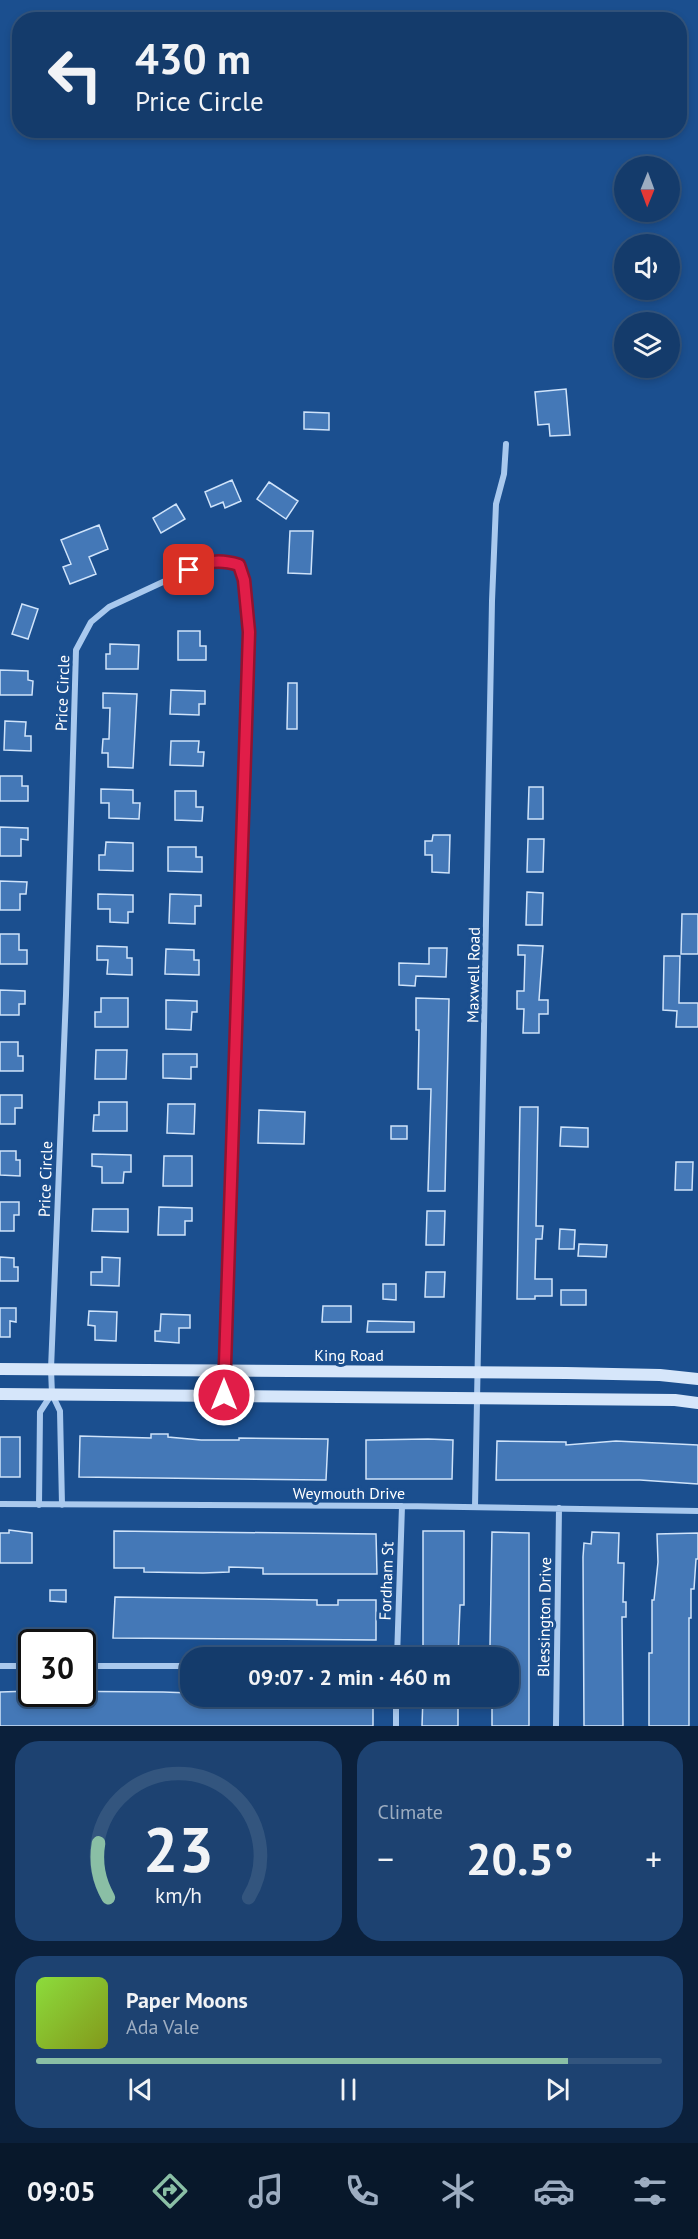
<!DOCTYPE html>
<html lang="en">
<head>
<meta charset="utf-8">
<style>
	:root { --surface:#143b6b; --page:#1d4271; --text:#f1f3f6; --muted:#9dadc1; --line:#33557e; --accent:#8abfa5 }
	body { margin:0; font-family:"PT Sans",sans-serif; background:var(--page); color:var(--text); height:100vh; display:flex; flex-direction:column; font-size:22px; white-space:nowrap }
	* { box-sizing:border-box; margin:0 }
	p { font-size:20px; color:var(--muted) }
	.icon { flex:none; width:33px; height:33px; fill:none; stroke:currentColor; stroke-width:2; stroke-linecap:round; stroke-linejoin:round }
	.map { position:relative; height:1726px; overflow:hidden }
	.side { display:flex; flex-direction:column; gap:15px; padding:15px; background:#0b203b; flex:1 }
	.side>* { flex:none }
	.banner { position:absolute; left:12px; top:12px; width:675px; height:126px; border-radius:24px; box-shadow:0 3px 9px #0003,0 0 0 2px var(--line); background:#143b6b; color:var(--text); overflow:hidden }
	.needle { width:39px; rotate:181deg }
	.fabs { position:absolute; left:614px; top:156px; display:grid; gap:12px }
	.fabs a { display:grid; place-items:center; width:66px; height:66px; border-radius:50%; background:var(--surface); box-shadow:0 3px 9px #0003,0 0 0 2px var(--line); font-size:30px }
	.speed { position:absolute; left:18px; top:1629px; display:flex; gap:12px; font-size:30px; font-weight:700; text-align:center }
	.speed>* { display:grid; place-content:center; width:78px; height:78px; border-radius:50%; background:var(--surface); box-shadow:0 3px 9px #0003,0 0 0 2px var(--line); line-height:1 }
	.speed .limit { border:3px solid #111; border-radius:9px; background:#fff; color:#111 }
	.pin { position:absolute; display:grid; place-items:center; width:51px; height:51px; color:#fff; margin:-26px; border-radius:12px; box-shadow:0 3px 9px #0006 }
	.me { position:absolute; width:66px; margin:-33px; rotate:0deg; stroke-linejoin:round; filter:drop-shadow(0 0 4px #0008) }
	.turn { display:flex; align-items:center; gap:21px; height:126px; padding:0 24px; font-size:27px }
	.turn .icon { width:78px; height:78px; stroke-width:2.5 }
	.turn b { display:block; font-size:42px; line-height:51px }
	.big { font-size:45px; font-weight:800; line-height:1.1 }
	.side .tile { flex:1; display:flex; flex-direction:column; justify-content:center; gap:9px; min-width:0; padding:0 21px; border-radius:24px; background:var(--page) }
	.side .dial { align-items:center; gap:0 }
	.dial svg { height:156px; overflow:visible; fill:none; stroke:var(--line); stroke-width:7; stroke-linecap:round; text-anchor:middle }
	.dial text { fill:var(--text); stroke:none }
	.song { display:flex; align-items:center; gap:18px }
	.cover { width:72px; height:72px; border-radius:9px; background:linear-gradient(135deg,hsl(90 70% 55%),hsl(70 70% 35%)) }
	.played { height:6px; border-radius:3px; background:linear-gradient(90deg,var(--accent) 85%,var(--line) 85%) }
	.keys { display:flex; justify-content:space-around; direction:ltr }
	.heat { display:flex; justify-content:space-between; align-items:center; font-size:33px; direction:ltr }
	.side .tiles { flex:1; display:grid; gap:15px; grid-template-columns:1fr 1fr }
	.tile:last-child { grid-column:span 2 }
	.trip { position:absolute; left:180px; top:1647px; width:339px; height:60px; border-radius:24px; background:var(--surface); box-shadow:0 3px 9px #0003,0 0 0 2px var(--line); font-weight:800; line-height:60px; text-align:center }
	.dock { display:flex; height:96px; justify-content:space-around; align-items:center; background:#08182b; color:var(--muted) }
	.dock .icon { width:42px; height:42px }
	.dock .on { color:var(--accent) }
	.dock b { font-size:27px; color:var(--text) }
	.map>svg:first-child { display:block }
	.building { fill:#4478b7; stroke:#cfe3fa; stroke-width:1.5 }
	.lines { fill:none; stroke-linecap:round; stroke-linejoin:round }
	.street { stroke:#a9c9ee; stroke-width:6 }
	.secondary { stroke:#d6e6fa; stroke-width:12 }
	.route-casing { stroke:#92132f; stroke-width:15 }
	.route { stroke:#e11d48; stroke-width:10 }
	.labels { text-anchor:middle; stroke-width:6; stroke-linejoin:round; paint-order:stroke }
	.street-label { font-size:16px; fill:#fff; stroke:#1b4f8f }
</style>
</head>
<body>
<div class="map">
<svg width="698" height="1726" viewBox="0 0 698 1726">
	<rect width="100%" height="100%" fill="#1b4f8f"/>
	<!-- building -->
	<path class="building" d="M566,389L570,435L550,436L549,424L538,425L535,392Z
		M304,412L329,413V430L304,429Z
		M232,480L241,501L225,508L223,502L211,507L205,492Z
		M269,482L298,501L286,519L257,499Z
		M176,504L185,519L161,533L153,518Z
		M99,525L108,549L89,557L96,574L70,584L63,567L71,564L61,540Z
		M290,531H313L311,574L288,573Z
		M22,604L38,609L28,639L12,634Z
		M178,631H200V646H206V660H178Z
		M110,644L139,645L138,669H106V654H110Z
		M0,670L28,671V680L33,681L32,695H0Z
		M288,683H297V729H287Z
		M171,690L205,691V704H199V715L170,714Z
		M103,693L137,694L133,768L108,767V753H102L103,739H109L110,708H103Z
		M5,721L26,722L25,736H31V751L4,750Z
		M171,741H199L198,752H204L203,766L170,765Z
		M0,776H22V786H28V801H0Z
		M529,787H543V819H528Z
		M101,789L133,790V803H140L139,819L109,818V803H101Z
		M175,791H196V807H203L202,821L175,820Z
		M0,827L28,828V840L21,839V856H0Z
		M433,835H450L449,873L432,872V855H425V841H432Z
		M528,839H544L543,872H527Z
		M106,842L133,843V871L99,870V855H105Z
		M168,847H196V857H202V872L168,871Z
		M0,881L27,882L26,894H20V910H0Z
		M527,892L543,893L542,925H526Z
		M98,894L133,895V912H128V923L110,922V909H98Z
		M170,894L201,895V906H195V924L169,923Z
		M682,914H698V954H681Z
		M0,934H19V950H27V964H0Z
		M518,945L543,946L539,1000H548V1014H539V1033H523L524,1009H517V991H524L525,955H518Z
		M97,946L127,947V958H132V975L107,974L108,960H97Z
		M429,948H447L446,977L416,976L415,986L399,985V963L429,964Z
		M166,949L194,950V960H199V975L165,974Z
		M664,956H680L679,1003H698V1027H676L677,1011L663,1010Z
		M0,990L25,991V1004H19V1015H0Z
		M101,998H128V1027H95V1012H101Z
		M416,998L449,999L445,1191H428L431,1089H418L419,1030H416Z
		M166,1000L197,1001V1012H192L191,1030L166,1029Z
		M0,1042H18V1056H23V1071H0Z
		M96,1050H127L126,1079H95Z
		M163,1054H197V1067H191V1079L163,1078Z
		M0,1095H22V1108H15V1124H0Z
		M99,1102H127V1131H93L94,1115H99Z
		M168,1104H195L194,1134L167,1133Z
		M520,1107H538L536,1226H543L542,1239H536L535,1279H552V1296H535V1299H517Z
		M259,1110L305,1112L304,1144L258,1143Z
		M391,1126H407V1139H391Z
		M561,1127L588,1128V1147L560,1146Z
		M0,1151H16V1160H20V1176L0,1175Z
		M92,1154L131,1155V1172H124L123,1183H102V1167L92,1166Z
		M164,1156H192V1186H163Z
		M676,1162H693L692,1190H675Z
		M0,1202H19V1215H14V1231H0Z
		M159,1207L192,1208V1221H185V1235H158Z
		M93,1209H128V1232L92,1231Z
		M427,1211H445L444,1245H426Z
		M560,1229L575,1230L574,1249H559Z
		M579,1244L607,1245L606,1257L578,1256Z
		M0,1257L14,1258V1267H18V1281H0Z
		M102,1257L120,1258L119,1286L91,1285V1272H102Z
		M426,1272H445L444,1297H425Z
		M383,1284H396V1300L383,1299Z
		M561,1290H586V1305H561Z
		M323,1306H351V1322H322Z
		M0,1308H16V1322L10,1321V1337H0Z
		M89,1311L117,1312L116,1341L95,1340V1326L88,1325Z
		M161,1314L190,1315V1328H179V1343L155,1341V1331H160Z
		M368,1321L414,1322V1332H367Z
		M151,1434H168V1437L201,1440H239V1438L328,1439L326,1480L79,1477L80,1436L151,1438Z
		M0,1437H20V1477H0Z
		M428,1439L453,1440L452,1479H366V1440Z
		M497,1441L566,1442V1445L616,1441L698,1445V1484L640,1480H496Z
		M9,1530L32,1533V1563H0V1533H9Z
		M114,1531L376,1534L377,1574H263V1568L229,1567V1572L203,1573L144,1572V1568H114Z
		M423,1531H464V1605H460L458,1658H423Z
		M492,1532L529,1533V1726H492V1696H508V1658H492L490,1646Z
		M592,1532L619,1533L618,1563H624L623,1602H626V1617H622L623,1726H584L583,1557L584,1543L591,1544Z
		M698,1533V1559H696L694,1589H691V1618H689V1726H649V1653H652V1600H654L658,1562L657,1534Z
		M50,1590H66V1602L50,1601Z
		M115,1597L317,1600V1605H338V1600H376V1640L113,1638Z
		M32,1691L163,1692L190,1693V1696H373V1726H0V1692Z
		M423,1696H458V1726H422Z"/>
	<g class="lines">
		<!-- street -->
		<path class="street" d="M0,1504L402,1506L698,1511
			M39,1505L40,1412L51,1395
			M62,1505L60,1411L52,1394L51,1369L66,995L76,650L91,622L109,607L206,562L223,560L239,565L244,580L249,632L224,1395
			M475,1507L492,601L496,504L504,474L506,444
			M397,1658L402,1506
			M0,1666H32
			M82,1666H190
			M396,1726V1696
			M556,1726L559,1508"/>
		<!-- secondary -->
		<path class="secondary" d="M0,1369L566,1373L660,1375L698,1379
			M0,1394L675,1400L698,1403"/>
	</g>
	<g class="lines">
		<!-- route casing -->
		<g class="route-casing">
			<path id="route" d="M189,570C207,561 219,559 239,565L244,580L249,632L224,1395"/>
		</g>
		<!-- route -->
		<use href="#route" class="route"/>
	</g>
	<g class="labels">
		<!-- street labels -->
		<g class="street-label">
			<text transform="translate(62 693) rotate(-88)" y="6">Price Circle</text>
			<text transform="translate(473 975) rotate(-89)" y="6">Maxwell Road</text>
			<text transform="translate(45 1179) rotate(-88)" y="6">Price Circle</text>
			<text x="349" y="1361">King Road</text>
			<text x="349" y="1499">Weymouth Drive</text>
			<text transform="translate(386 1581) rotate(-88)" y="6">Fordham St</text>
			<text transform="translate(544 1617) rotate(-89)" y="6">Blessington Drive</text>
		</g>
	</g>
</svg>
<div class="fabs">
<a><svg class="needle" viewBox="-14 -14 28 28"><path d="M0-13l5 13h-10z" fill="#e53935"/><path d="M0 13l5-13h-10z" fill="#9dadc1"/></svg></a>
<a><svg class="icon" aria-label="sound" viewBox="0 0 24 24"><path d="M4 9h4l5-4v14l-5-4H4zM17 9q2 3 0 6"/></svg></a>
<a><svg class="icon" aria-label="layers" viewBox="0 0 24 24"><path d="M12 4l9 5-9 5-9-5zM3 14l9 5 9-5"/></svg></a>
</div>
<div class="speed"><div class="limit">30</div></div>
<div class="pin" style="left:189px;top:570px;background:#d93025"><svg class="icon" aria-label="arrive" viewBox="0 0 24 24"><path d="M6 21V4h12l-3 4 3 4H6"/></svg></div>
<svg class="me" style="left:224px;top:1395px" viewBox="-20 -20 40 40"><circle r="17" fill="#e11d48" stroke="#fff" stroke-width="3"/><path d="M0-11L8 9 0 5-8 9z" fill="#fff"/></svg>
<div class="trip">09:07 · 2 min · 460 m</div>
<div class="banner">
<div class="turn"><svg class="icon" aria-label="left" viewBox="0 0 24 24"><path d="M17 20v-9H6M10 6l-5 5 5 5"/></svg><div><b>430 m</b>Price Circle</div></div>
</div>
</div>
<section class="side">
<div class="tiles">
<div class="tile dial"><svg viewBox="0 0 100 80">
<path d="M14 69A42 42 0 1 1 86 69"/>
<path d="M14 69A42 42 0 0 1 9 41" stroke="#8abfa5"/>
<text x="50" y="56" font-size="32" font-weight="700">23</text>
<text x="50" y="72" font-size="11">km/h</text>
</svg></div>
<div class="tile"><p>Climate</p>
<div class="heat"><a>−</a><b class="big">20.5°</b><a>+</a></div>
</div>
<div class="tile">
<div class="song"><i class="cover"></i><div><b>Paper Moons</b><p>Ada Vale</p></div></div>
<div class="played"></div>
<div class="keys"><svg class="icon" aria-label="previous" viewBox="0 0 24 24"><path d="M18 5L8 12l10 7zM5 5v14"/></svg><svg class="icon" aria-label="pause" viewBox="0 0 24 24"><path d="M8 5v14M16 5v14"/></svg><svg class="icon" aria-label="next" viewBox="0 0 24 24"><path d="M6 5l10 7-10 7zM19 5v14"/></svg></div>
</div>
</div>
</section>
<nav class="dock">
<b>09:05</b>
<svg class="icon on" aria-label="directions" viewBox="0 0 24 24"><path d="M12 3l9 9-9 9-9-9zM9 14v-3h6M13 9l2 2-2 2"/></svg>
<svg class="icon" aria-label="music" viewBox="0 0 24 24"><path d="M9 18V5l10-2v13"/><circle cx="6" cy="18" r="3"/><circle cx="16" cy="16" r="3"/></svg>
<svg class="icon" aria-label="phone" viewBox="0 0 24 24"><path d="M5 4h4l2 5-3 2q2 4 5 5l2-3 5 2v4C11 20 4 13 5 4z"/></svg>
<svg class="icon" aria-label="climate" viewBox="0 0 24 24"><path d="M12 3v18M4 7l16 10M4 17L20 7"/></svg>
<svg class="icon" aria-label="car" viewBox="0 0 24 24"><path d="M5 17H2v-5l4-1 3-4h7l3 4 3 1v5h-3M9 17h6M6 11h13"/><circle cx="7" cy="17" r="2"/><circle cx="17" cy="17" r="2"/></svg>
<svg class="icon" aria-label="filters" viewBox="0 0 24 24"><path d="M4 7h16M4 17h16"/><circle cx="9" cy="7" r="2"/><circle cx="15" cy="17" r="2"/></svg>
</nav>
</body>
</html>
